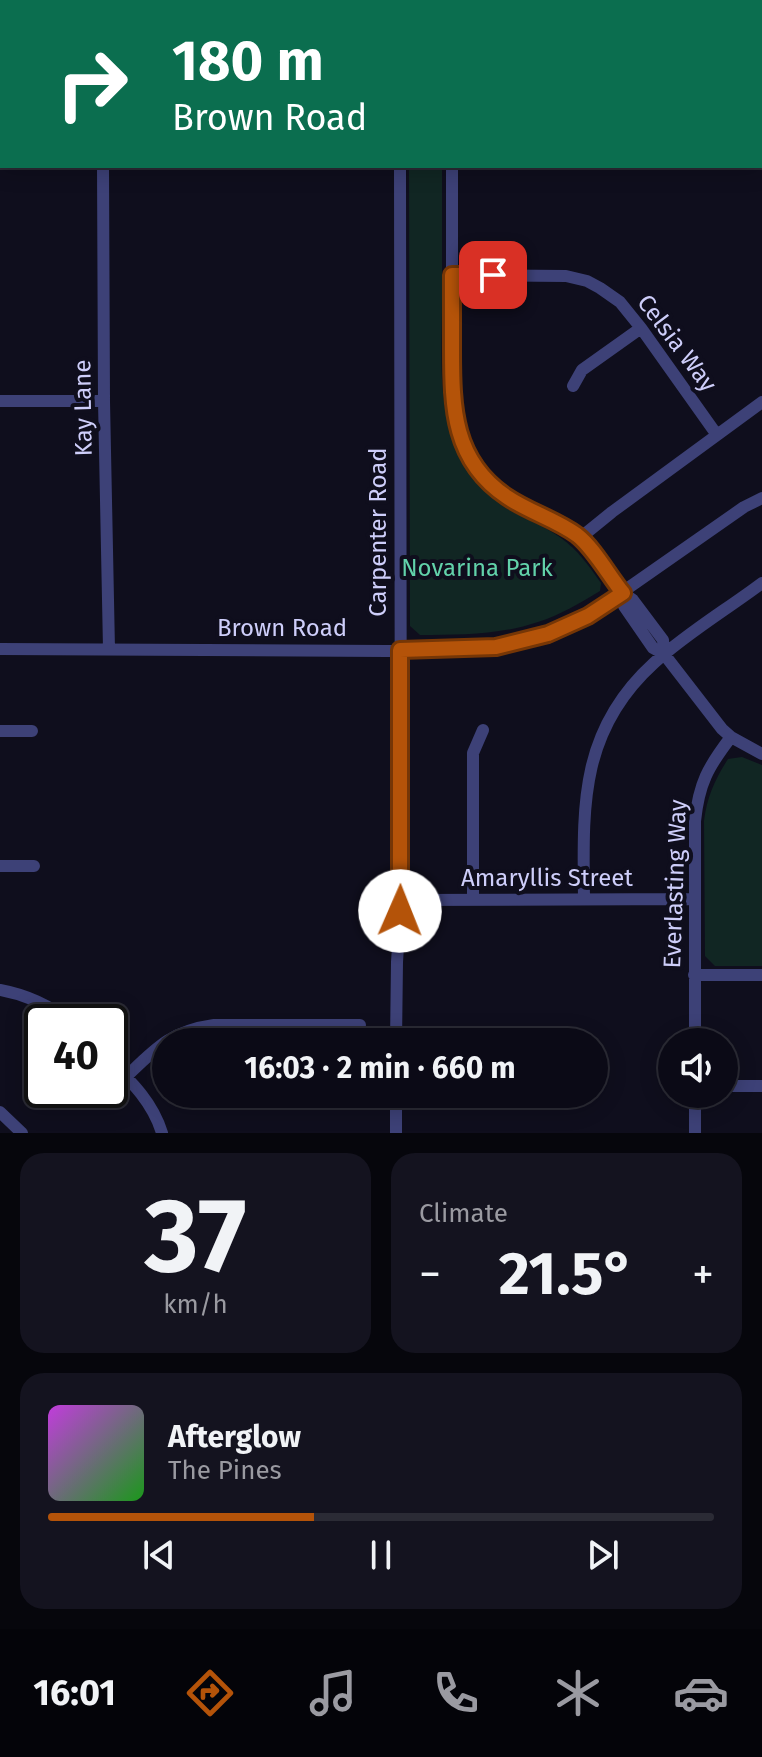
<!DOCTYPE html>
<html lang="en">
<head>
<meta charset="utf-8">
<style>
	:root { --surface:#0b0a16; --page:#14131f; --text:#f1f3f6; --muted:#9a9aa1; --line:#2b2b35; --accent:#b45309 }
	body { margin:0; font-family:"Fira Sans",sans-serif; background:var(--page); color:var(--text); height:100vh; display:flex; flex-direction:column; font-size:30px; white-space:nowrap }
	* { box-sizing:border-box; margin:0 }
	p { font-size:26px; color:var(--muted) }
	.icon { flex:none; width:44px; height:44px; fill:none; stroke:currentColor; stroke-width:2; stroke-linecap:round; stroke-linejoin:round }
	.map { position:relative; height:1133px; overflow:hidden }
	.sheet { display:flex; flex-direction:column; gap:20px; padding:20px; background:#06060c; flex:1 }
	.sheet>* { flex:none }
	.top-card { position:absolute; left:0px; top:0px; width:762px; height:168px; box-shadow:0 4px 20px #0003,0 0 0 2px var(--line); background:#0b6e4f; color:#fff; overflow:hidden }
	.fabs { position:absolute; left:658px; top:1028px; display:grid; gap:16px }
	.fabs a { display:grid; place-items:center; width:80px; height:80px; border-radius:50%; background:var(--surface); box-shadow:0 4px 20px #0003,0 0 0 2px var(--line); font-size:40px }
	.speed { position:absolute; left:24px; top:1004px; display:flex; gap:16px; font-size:40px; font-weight:700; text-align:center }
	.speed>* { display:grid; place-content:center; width:104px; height:104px; border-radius:50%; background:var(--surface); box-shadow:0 4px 20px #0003,0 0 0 2px var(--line); line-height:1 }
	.speed .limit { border:4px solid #111; border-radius:12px; background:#fff; color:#111 }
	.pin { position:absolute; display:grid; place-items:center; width:68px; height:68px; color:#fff; margin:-34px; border-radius:16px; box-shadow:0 4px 12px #0006 }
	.me { position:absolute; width:88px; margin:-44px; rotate:1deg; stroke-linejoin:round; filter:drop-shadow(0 0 6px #0008) }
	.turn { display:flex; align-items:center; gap:28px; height:168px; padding:0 40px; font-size:36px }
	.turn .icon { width:104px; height:104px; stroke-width:2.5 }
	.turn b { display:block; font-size:56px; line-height:68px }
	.big { font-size:60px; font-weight:700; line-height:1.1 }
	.sheet .tile { flex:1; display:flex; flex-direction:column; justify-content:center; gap:12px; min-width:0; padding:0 28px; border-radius:24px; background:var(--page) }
	.sheet .dial { align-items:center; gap:0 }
	.dial b { font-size:104px; line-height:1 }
	.song { display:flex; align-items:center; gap:24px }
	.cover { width:96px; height:96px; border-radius:12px; background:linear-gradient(135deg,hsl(290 70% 55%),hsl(120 70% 35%)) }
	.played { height:8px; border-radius:4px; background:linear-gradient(90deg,var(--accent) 40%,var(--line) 40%) }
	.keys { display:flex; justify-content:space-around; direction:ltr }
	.heat { display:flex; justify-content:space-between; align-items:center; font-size:44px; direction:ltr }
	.sheet .tiles { flex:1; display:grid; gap:20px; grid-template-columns:1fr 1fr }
	.tile:last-child { grid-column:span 2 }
	.trip { position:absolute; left:152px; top:1028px; width:456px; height:80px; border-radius:40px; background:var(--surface); box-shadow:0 4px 20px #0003,0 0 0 2px var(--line); font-weight:700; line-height:80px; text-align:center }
	.dock { display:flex; height:128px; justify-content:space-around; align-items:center; background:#040409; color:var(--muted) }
	.dock .icon { width:56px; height:56px }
	.dock .on { color:var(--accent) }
	.dock b { font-size:36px; color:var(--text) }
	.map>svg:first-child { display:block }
	.green { fill:#112623 }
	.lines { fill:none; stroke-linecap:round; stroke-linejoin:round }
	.minor { stroke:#3d4177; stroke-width:12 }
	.route-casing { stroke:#753606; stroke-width:20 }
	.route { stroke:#b45309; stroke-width:14 }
	.labels { text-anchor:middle; stroke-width:8; stroke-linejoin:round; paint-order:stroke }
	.street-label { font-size:24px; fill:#cecefa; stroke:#0f0e1d }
	.park-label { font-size:24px; fill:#62d2aa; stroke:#0f0e1d }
</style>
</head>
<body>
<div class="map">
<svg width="762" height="1133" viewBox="0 0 762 1133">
	<rect width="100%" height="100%" fill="#0f0e1d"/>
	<!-- green -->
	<path class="green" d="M409,166H442C442,211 442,255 442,300C442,367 433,437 484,490C507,515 535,519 561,538C578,550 589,566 601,583L600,591C580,603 560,615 538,622C500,635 460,635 420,635L410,626Z
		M742,757L762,765V966H715L705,956L704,821C707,797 715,779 728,759Z"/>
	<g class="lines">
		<!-- minor -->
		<path class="minor" d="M103,0V2
			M393,0V2
			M453,0V2
			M197,2V0
			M103,166L104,401L109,649
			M452,166V394L454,417L462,441L474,465L488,482L506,496L556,521L580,538L623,593L633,600L663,640L664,654
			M452,275L566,276L587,281L600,288L620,302L641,328L717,435
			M573,386L582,370L641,328
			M0,401H104
			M580,538L612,512L762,402
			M623,593L624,606L653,648L664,654L722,729L731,737L762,754
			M0,649L387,651L496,647L548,634L588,616L744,507L762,498
			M0,731H32
			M0,866H34
			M584,899C583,807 579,731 654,663C687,633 726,610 762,583
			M401,900L694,899
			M473,900V753L483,730
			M694,975H762
			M0,990C27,995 49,1005 70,1022
			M396,1042L397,962L401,900L400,166
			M695,1042V821C699,783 708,767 731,737
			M110,1061C132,1082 153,1103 162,1133
			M127,1076C156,1048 171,1031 214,1025H360
			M724,1086H762
			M396,1094V1133
			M0,1112L22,1133
			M695,1133V1094"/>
	</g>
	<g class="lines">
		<!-- route casing -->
		<g class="route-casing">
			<path id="route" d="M400,911V650L496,647L548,634L588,616L623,593C609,576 594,548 577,535C555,519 529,512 507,497C453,461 452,408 452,349C452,325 452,300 452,275H493"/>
		</g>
		<!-- route -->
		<use href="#route" class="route"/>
	</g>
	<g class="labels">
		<!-- street labels -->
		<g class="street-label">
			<text transform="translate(677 343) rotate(53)" y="8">Celsia Way</text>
			<text transform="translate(83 408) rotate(-91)" y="8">Kay Lane</text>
			<text transform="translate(378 532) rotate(-90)" y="8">Carpenter Road</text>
			<text x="282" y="636">Brown Road</text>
			<text x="547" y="886">Amaryllis Street</text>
			<text transform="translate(675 884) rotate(-88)" y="8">Everlasting Way</text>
		</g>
		<!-- park labels -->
		<g class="park-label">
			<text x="477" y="576">Novarina Park</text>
		</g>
	</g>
</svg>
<div class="fabs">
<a><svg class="icon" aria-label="sound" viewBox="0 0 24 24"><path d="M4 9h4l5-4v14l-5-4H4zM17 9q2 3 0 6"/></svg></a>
</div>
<div class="speed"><div class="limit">40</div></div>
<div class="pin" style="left:493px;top:275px;background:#d93025"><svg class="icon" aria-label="arrive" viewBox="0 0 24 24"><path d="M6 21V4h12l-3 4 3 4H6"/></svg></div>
<svg class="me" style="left:400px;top:911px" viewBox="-20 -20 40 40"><circle r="19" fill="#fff"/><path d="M0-13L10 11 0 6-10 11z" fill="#b45309"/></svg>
<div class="trip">16:03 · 2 min · 660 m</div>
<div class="top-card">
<div class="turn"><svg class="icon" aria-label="right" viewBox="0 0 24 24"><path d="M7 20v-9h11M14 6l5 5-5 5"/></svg><div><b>180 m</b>Brown Road</div></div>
</div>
</div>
<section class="sheet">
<div class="tiles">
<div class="tile dial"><b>37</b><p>km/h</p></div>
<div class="tile"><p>Climate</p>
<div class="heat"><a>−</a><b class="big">21.5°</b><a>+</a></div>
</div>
<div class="tile">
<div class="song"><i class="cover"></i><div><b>Afterglow</b><p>The Pines</p></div></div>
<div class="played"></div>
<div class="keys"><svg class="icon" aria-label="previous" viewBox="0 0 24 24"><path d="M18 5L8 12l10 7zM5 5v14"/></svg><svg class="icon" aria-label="pause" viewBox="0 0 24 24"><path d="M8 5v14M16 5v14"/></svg><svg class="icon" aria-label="next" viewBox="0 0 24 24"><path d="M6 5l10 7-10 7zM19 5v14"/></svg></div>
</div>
</div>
</section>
<nav class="dock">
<b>16:01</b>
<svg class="icon on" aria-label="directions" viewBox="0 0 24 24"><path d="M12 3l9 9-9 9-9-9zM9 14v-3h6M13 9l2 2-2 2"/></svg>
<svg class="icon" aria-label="music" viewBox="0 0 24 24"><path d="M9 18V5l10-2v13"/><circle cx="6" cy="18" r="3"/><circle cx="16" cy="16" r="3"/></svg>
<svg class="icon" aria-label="phone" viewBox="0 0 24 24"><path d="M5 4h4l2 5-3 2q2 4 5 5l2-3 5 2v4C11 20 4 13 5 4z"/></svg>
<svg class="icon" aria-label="climate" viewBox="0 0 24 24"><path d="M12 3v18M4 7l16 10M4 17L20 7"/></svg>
<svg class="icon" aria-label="car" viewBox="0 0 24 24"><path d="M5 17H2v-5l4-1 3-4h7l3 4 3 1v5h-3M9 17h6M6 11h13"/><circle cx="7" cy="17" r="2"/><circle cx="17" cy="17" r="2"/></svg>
</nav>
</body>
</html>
